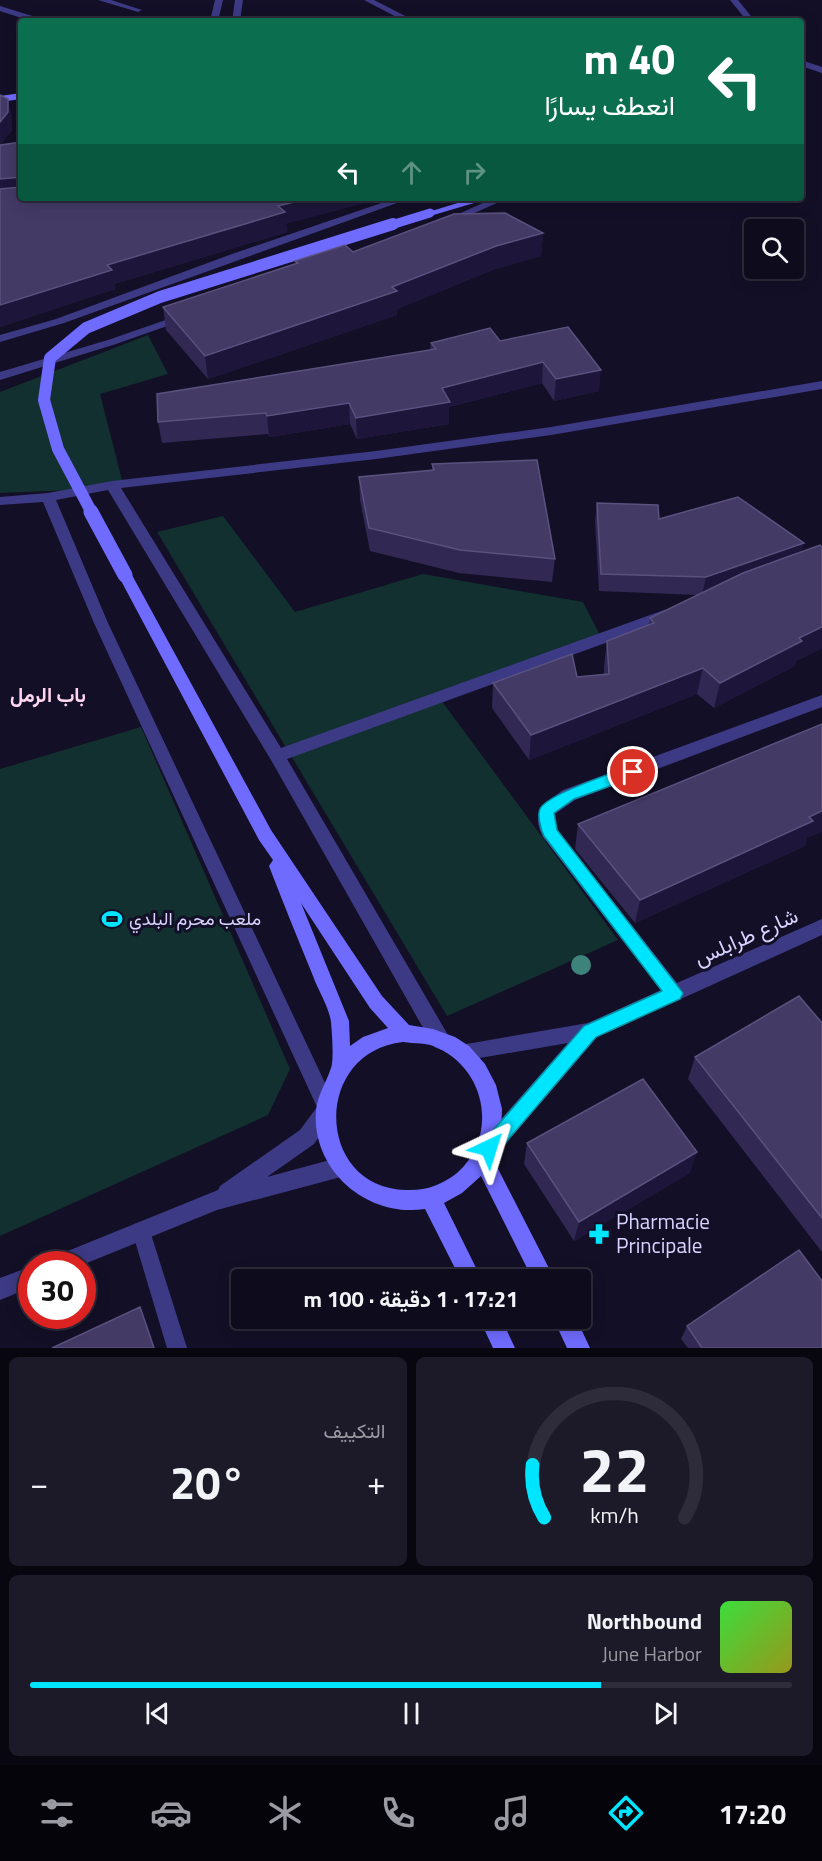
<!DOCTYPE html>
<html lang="ar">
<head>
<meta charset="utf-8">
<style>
	:root { --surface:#0e0b1c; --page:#1c1929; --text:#f1f3f6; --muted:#9b9ba3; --line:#2e2b3b; --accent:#00e5ff }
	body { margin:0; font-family:"Titillium Web",Vazirmatn,sans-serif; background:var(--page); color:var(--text); direction:rtl; height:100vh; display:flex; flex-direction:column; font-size:22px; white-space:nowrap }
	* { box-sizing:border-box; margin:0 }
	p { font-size:20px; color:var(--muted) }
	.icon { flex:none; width:33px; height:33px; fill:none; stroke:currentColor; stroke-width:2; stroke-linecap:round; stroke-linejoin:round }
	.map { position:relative; height:1348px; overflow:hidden; direction:ltr }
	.sheet { display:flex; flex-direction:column; gap:9px; padding:9px; background:#08060f; flex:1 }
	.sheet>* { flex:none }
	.top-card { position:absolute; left:18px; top:18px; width:786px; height:183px; border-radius:6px; box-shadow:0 3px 15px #0003,0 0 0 2px var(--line); direction:rtl; background:#0b6e4f; color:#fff; overflow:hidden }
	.buttons { position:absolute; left:744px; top:219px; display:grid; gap:12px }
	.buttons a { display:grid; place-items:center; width:60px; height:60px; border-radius:6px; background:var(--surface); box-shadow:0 3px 15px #0003,0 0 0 2px var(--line); font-size:30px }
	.speed { position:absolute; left:18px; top:1251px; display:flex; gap:12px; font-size:30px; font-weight:700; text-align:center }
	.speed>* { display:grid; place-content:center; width:78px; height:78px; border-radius:50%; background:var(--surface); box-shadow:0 3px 15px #0003,0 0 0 2px var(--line); line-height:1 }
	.speed .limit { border:9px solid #d22; background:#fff; color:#111 }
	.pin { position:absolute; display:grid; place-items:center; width:51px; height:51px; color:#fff; margin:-26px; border:3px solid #fff; border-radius:50%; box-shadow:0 2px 6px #0007 }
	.me { position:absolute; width:66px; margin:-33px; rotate:41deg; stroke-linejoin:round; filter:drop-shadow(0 0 4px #0008) }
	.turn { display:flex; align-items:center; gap:21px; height:126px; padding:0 30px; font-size:27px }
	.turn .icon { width:78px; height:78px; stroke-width:2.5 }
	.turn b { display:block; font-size:42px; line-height:51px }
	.lanes { display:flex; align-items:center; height:57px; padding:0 30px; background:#0003; justify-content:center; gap:30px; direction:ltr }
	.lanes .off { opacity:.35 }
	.big { font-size:45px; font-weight:700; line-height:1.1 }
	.sheet .card { flex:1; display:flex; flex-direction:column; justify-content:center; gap:9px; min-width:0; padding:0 21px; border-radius:9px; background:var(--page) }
	.sheet .dial { align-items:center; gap:0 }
	.dial svg { height:156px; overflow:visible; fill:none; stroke:var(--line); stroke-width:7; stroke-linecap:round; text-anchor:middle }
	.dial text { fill:var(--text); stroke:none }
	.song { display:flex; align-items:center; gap:18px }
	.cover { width:72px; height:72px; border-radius:9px; background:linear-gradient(135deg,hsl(120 70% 55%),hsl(60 70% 35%)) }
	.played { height:6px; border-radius:3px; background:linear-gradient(90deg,var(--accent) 75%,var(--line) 75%) }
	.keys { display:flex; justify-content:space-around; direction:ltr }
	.heat { display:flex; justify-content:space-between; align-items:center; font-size:33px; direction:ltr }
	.sheet .tiles { flex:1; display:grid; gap:9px; grid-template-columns:1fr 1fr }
	.card:last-child { grid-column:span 2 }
	.trip { position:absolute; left:231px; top:1269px; width:360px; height:60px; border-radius:6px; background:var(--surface); box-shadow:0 3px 15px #0003,0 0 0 2px var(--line); font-weight:700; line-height:60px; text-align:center; direction:rtl }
	.menu { display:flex; height:96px; justify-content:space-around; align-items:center; background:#06040b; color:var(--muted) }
	.menu .icon { width:42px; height:42px }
	.menu .selected { color:var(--accent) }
	.menu b { font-size:27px; color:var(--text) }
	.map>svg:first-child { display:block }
	.green { fill:#12302f }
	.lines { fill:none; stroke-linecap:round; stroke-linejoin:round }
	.lane { fill:#3d3a85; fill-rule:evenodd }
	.street { fill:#3d3a85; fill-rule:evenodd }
	.secondary { fill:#6f6bff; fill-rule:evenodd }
	.secondary-bridge-far2 { stroke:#6f6bff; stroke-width:9 }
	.secondary-bridge-far1 { stroke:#6f6bff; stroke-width:12 }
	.secondary-bridge { stroke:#6f6bff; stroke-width:15 }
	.tree { fill:#3d827b }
	.wall { fill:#312854 }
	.shaded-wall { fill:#1d163a }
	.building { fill:#433a66; stroke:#5a527e; stroke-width:1.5 }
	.route { fill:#00e5ff; stroke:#0095a6; stroke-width:1.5 }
	.labels { text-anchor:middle; stroke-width:6; stroke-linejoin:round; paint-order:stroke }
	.poi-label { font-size:18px; fill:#d9d4ff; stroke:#130f26; text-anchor:start }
	.neighbourhood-label { font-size:20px; font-weight:bold; fill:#ffd6f0; stroke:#130f26 }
	.near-street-label { font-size:21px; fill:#d9d4ff; stroke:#130f26 }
	.near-poi-label { font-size:21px; fill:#d9d4ff; stroke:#130f26; text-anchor:start }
</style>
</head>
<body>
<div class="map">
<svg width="822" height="1348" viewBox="0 0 822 1348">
	<rect width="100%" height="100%" fill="#130f26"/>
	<!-- green -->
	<path class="green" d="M148,335L168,374L100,394L124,488L0,493V392Z
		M223,516L295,612L423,574L583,602L604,643L441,700L618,940L447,1016L157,532Z
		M141,727L290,1069L268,1115L0,1236V769Z"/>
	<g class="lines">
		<!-- lane -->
		<path class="lane" d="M141,1222L148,1224L150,1231L187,1348H167L132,1231L134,1224Z"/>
		<!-- street -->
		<path class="street" d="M98,0H111L142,10L138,12Z
			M215,0H223L218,21H210Z
			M235,0H243L240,21H232Z
			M364,0H374L415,21H404Z
			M730,0H738L755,21H747Z
			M0,6L42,19L43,21H31L0,11Z
			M801,60L822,67V73L801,66Z
			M396,198H411L64,323L0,342V335L56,319L232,254Z
			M494,198H508L452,223L443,221Z
			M183,314L187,315V319L116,344L0,380V372L108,340Z
			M822,381V389L551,435L376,459L121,488L281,748L664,610L669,609L676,614L674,618L287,759L448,1035L450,1041L448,1047L441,1050L434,1047L271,760L108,490L56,500L108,623L334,1102L331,1120L314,1144L267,1177L341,1157L348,1160L351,1167L348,1174L341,1177L217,1210L82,1265L50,1264L53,1257L218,1190L220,1186L300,1130L317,1107L94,623L43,502L0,505V497L48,493L112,481L376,451L551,427Z
			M822,695V707L575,800L555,814L557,830L677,983L822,919V935L597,1037L496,1155L489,1158L482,1155L479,1148L482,1141L568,1043L462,1061L455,1058L453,1052L455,1046L588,1023L661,990L543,837C530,811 544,804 563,790Z
			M32,1266V1287L0,1300V1278Z"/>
		<!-- secondary -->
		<path class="secondary" d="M21,93V99L0,102V96Z
			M474,198H491L430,216L425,213Z
			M125,570L132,575L271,830L382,996L409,1025L433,1029L455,1037L469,1046L485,1064L496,1085L502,1109L501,1133L492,1157L555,1280H533L481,1176L462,1193L444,1203L482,1280H461L425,1209C367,1218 311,1170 316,1110C318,1094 326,1083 331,1068C334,1060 332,1032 331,1022C329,1007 318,990 313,976C298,939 283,903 269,866L273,860L259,840L118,575ZM301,903L370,1008L388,1028L363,1037L350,1046L349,1021ZM403,1042C415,1044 426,1042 438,1048C487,1071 498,1137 457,1173C442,1185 425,1191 406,1190C315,1188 312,1052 403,1042Z
			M479,1318H501L515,1348H493Z
			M553,1318H576L590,1348H567Z"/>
		<!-- secondary-bridge-far2 -->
		<path class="secondary-bridge-far2" d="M388,226L430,213"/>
		<!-- secondary-bridge-far1 -->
		<path class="secondary-bridge-far1" d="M92,513L58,449L44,400L50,358L86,328L160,297L393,224"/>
		<!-- secondary-bridge -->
		<path class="secondary-bridge" d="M91,512L125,575"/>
	</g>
	<!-- trees -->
	<circle class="tree" cx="581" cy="965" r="10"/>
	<!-- wall -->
	<path class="wall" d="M0,95L12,117V130L0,145L21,142V198L286,224L287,232L114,284L115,289L0,327Z
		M543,233L541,256L495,269L397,309V315L208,379L166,330L163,307L295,264V261L353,252Z
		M568,327L599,391L554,401L542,383L449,407V424L357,439L350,424L269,437L268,434L162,443L158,422L430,350L431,343L500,341Z
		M432,464L555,559L552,582L459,573L370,551L360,500L359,477L432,470Z
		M597,503L659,519L801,552L822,547V648L796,661L795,666L714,708L697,694L529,760L492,708L493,683L577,677L604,674V666L607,641L649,625L650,618L697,595L599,591L595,521Z
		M578,824L807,838L805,846L635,923L575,849Z
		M822,1023V1252L688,1079L695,1057Z
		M527,1143L690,1173L574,1241L524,1164Z
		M687,1326L822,1348H688L681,1339Z"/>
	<!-- shaded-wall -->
	<path class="shaded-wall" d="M8,99L12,117V130L0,146V122Z
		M17,177L21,196L0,198V179Z
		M310,198H384L286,224L287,232L114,284L115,289L0,327V305L107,265L278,206Z
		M543,233L541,256L495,269L397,309V315L208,379L205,356L392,287L496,246Z
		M543,362L542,383L449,407V424L357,439L356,418L442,388Z
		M601,370L599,391L554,401L556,379Z
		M349,403L350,424L269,437L267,416Z
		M804,543L799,561L702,595L706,577Z
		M822,627V648L796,661L795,666L714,708L720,683L799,638Z
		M703,668L697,694L529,760L531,735Z
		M822,811V832L807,838L805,846L635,923L640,900Z
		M697,1152L690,1173L574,1241L579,1222Z
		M140,1307L148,1325L155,1348H154Z"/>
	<!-- building -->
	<path class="building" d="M0,95L8,99V112L0,122Z
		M21,142V177L0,179V145Z
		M21,187V198H310L278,206L285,212L107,265L112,270L0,305V189Z
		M505,213L543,233L496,246L392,287L397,291L205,356L163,307L298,263L295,261L345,245L353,252L454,214Z
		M568,327L601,370L556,379L543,362L442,388L450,402L356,418L349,403L267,416L266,413L158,422L157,394L436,349L431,343L490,328L500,341Z
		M537,460L555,559L460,550L369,528L359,477L434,470L432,464Z
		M738,497L804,543L706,577L601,574L597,503L658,505L659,519Z
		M820,545L822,547V627L799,638L802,641L720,683L703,668L531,735L493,683L572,654L577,677L609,674L607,641L654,623L650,618L743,573Z
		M822,724V811L809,817L813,821L640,900L578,824Z
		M799,996L822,1023V1218L695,1057Z
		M643,1079L697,1152L579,1222L527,1143Z
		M799,1250L822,1281V1348H702L687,1326Z
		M140,1307L154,1348H52Z"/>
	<!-- route -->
	<path class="route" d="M633,766L638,768L640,772L638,776L574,799L554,813L557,830L683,993L680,999L596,1037L496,1154L489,1157L483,1154L480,1148L483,1142L584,1026L662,991L544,836C541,830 537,815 540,809C547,794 615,772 633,766Z"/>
	<!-- icons -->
	<defs>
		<g id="stadium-bare" transform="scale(1.62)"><path d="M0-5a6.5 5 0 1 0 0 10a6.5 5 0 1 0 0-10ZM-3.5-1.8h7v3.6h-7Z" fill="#00e5ff" stroke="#130f26" stroke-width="2.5" paint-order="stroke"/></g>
		<g id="pharmacy-bare" transform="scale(1.62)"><path d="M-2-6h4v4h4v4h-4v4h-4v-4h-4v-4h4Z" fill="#00e5ff" stroke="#130f26" stroke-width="2.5" paint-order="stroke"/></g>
	</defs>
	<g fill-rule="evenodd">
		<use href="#stadium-bare" x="112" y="919"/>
		<use href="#pharmacy-bare" x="599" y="1234"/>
	</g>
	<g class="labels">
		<!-- poi labels -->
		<g class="poi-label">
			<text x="129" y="925">ملعب محرم البلدي</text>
		</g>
		<!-- neighbourhood labels -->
		<g class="neighbourhood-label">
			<text x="48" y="702">باب الرمل</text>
		</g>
		<!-- near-street labels -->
		<g class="near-street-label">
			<text transform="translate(746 937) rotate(-24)" y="7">شارع طرابلس</text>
		</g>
		<!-- near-poi labels -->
		<g class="near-poi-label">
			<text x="616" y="1229">Pharmacie<tspan x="616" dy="24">Principale</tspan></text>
		</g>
	</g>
</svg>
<div class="buttons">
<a><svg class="icon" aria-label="search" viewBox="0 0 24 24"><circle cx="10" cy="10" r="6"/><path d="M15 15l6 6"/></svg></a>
</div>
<div class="speed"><div class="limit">30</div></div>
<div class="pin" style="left:633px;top:772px;background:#d93025"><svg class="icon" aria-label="arrive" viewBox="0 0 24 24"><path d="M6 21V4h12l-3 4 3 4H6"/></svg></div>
<svg class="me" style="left:489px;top:1148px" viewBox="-20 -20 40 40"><path d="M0-17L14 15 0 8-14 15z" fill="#00e5ff" stroke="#fff" stroke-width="4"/></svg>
<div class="trip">17:21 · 1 دقيقة · 100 m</div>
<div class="top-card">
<div class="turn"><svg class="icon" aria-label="left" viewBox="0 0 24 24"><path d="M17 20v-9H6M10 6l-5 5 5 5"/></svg><div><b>40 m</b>انعطف يسارًا</div></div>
<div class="lanes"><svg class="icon" aria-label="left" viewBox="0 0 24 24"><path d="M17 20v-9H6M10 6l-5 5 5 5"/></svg><svg class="icon off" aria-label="ahead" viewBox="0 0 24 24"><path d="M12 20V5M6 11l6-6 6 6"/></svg><svg class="icon off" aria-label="right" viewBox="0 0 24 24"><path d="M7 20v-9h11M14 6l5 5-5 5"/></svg></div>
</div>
</div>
<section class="sheet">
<div class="tiles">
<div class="card dial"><svg viewBox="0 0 100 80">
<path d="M14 69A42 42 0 1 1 86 69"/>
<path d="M14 69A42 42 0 0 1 8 42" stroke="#00e5ff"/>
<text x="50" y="56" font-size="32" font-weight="700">22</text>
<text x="50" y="72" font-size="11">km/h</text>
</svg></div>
<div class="card"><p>التكييف</p>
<div class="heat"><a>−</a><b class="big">20°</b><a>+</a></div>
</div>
<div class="card">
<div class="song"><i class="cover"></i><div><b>Northbound</b><p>June Harbor</p></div></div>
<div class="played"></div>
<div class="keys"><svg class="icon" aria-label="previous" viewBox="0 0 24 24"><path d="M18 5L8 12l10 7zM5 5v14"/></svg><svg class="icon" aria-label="pause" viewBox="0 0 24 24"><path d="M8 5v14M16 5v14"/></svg><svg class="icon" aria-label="next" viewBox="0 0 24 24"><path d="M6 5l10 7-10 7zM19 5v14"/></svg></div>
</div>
</div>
</section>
<nav class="menu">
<b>17:20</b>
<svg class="icon selected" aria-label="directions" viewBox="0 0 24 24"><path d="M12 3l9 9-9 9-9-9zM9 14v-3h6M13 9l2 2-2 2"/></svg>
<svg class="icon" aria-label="music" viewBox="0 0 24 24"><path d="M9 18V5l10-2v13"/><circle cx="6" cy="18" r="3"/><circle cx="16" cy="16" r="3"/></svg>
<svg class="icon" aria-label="phone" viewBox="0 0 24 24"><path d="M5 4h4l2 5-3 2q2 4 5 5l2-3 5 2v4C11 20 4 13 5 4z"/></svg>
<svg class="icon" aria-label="climate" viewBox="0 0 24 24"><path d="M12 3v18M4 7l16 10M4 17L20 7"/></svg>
<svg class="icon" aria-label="car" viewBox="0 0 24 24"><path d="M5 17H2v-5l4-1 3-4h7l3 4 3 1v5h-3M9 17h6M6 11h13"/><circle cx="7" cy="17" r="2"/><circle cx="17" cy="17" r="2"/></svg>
<svg class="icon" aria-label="filters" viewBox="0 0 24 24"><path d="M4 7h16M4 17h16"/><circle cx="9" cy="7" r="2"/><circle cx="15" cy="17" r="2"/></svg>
</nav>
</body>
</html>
